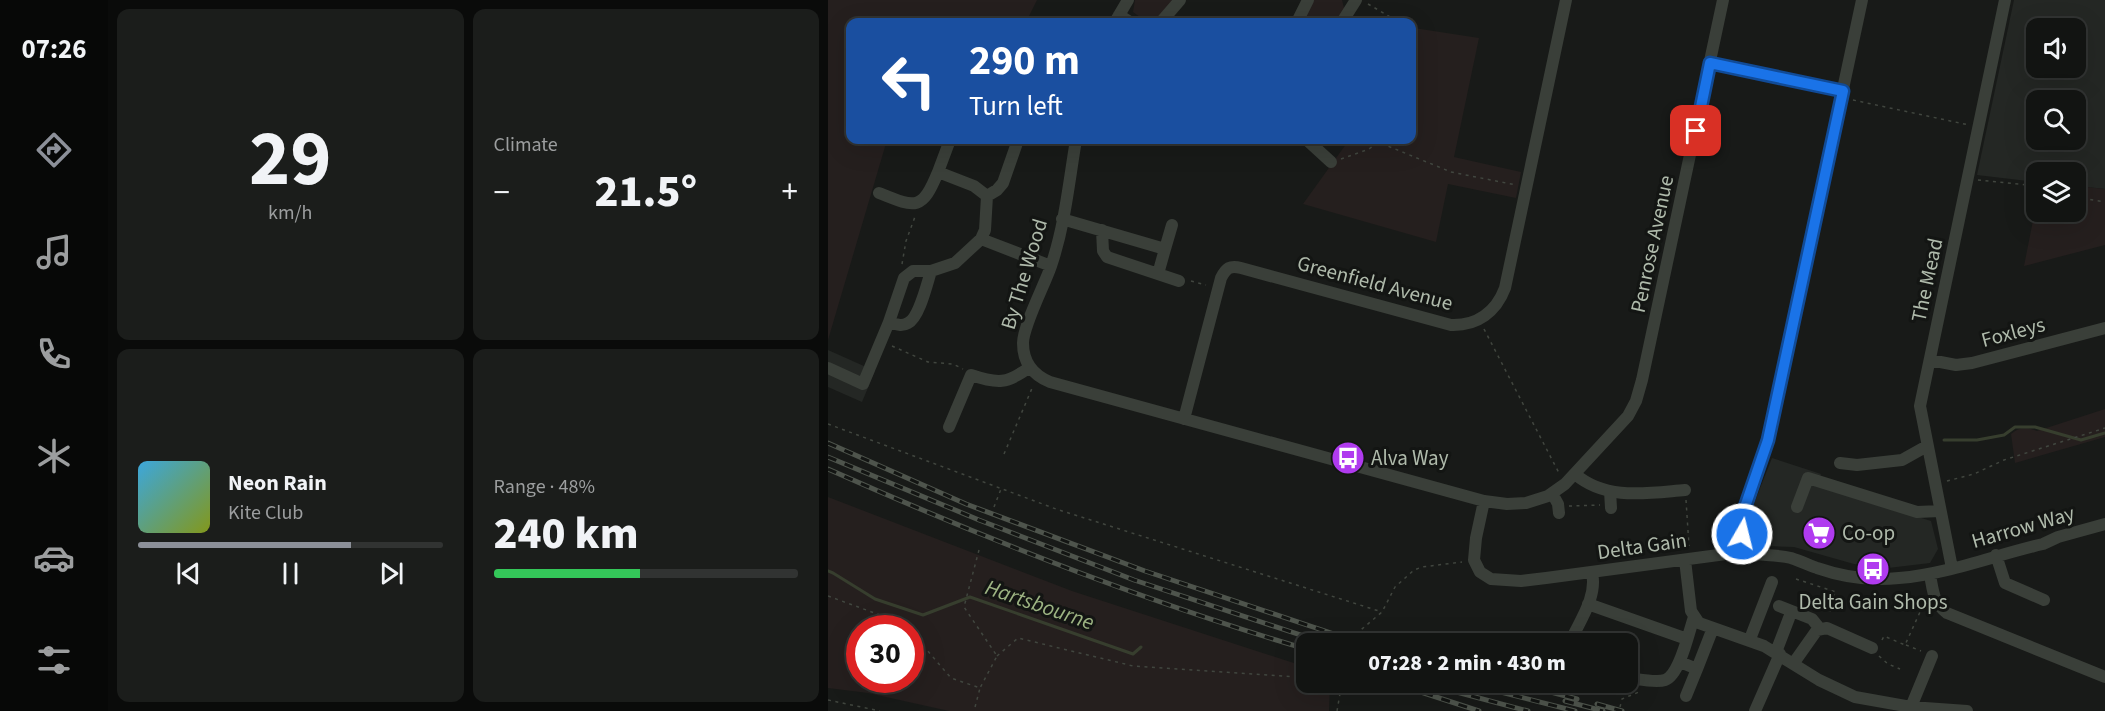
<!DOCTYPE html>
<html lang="en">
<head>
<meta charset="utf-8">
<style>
	:root { --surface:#121412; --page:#1b1d1b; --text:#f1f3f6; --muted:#9c9e9f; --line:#313332; --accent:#8c9099 }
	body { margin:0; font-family:"Source Sans 3",sans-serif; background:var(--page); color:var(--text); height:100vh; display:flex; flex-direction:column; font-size:22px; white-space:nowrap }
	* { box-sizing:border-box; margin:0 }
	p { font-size:20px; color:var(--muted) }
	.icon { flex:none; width:33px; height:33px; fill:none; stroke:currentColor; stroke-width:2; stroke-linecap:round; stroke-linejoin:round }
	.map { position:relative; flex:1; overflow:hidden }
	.drawer { display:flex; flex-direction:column; gap:9px; padding:9px; background:#0a0b0a; width:720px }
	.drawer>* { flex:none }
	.banner { position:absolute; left:18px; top:18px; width:570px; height:126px; border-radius:12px; box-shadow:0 6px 24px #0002,0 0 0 2px var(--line); background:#1a4fa0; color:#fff; overflow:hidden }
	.tools { position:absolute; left:1198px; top:18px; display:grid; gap:12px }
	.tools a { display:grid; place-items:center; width:60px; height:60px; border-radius:12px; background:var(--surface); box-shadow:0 6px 24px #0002,0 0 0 2px var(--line); font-size:30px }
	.speed { position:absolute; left:18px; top:615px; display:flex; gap:12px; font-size:30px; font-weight:700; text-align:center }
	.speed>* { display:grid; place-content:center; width:78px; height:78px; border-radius:50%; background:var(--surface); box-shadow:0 6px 24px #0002,0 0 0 2px var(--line); line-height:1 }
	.speed .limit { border:9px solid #d22; background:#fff; color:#111 }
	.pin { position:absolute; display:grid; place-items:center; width:51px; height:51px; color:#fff; margin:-26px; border-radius:12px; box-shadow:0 3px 9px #0006 }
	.me { position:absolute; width:66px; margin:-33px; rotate:8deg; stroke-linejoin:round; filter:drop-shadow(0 0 4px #0008) }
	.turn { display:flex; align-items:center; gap:21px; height:126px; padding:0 24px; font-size:27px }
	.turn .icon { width:78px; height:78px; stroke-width:2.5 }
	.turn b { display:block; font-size:42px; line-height:51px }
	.big { font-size:45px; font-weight:800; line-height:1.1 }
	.drawer .card { flex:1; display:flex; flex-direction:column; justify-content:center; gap:9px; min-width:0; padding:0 21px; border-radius:12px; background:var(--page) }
	.drawer .dial { align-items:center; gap:0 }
	.dial b { font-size:78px; line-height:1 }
	.song { display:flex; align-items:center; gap:18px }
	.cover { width:72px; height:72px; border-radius:9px; background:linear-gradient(135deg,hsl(200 70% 55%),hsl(70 70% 35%)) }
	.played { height:6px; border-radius:3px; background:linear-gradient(90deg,var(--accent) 70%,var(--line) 70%) }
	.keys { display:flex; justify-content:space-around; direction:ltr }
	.heat { display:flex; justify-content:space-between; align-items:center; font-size:33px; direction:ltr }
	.charge { height:9px; border-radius:4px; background:linear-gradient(90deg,#34c759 48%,var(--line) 0) }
	.drawer .tiles { flex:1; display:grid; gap:9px; grid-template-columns:repeat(2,1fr) }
	.trip { position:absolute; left:468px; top:633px; width:342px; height:60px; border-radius:12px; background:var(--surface); box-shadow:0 6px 24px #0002,0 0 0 2px var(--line); font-weight:800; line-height:60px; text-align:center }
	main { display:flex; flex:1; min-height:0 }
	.tab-bar { display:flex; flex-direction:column; width:108px; justify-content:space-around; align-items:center; background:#070807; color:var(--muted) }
	.tab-bar .icon { width:42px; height:42px }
	.tab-bar .on { color:var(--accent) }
	.tab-bar b { font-size:27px; color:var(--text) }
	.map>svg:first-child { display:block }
	.built { fill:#242724; fill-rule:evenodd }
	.green { fill:#251f1e; fill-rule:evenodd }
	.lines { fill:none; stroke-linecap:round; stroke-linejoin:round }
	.stream { stroke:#373e2e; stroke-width:3 }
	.path { stroke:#41463f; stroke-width:1.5; stroke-dasharray:3 4.5; stroke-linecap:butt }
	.minor { stroke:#3a3f39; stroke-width:12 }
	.rail-casing { stroke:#4e544c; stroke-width:5 }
	.rail { stroke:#131513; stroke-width:3; stroke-dasharray:9; stroke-linecap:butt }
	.route-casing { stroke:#114b97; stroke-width:15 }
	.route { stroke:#1a73e8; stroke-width:10 }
	.labels { text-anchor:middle; stroke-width:6; stroke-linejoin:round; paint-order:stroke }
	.street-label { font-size:21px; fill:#afbaab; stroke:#131513 }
	.poi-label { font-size:21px; fill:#afbaab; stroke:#131513; text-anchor:start }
	.water-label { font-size:22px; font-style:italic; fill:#9db483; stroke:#131513 }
</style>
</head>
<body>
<main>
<nav class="tab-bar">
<b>07:26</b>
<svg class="icon on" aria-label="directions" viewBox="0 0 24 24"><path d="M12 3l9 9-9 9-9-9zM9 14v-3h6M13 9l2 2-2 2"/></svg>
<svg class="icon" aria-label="music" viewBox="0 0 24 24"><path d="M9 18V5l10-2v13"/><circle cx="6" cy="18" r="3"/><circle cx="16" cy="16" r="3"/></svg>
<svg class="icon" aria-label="phone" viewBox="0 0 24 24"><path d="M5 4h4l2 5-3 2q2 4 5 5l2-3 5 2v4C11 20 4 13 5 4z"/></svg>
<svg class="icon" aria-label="climate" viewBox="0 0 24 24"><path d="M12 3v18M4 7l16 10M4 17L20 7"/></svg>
<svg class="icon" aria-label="car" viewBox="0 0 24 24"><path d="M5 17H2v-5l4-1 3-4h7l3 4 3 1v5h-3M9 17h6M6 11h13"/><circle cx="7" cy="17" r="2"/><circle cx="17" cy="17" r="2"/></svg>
<svg class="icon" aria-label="filters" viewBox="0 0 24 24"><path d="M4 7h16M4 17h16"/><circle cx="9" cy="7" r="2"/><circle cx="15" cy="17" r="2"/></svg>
</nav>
<section class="drawer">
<div class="tiles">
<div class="card dial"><b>29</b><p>km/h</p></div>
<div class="card"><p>Climate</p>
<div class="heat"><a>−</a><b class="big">21.5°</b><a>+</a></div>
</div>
<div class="card">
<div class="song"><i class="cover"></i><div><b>Neon Rain</b><p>Kite Club</p></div></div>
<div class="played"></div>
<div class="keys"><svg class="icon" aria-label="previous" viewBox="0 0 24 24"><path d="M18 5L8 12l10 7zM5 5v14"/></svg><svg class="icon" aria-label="pause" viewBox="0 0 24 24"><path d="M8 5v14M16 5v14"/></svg><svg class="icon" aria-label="next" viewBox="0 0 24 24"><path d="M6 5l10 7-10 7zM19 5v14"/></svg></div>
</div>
<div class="card"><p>Range · 48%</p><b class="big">240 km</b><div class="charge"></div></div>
</div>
</section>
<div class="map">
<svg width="1277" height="711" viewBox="0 0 1277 711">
	<rect width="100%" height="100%" fill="#181a18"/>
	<!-- built -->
	<path class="built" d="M1186,0H1277V189L1248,186V172H1209V182L1149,175ZM1209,28H1248V68H1209ZM1209,100H1248V140H1209Z
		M0,350L47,371L34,402L0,387Z
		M944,458L993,474L989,485L1103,521L1110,549L1102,563L1060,568L1026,564L966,547L940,546L927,541L921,522L923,511Z"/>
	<!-- green -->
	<path class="green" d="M0,0H209L198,22H22V140H59L0,340Z
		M307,0H348L328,22H319L305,12Z
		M486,0H514L517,12L510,22H474Z
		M586,28L651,38L626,157L693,172L688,198L620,184L608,242L475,204L521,140H584V32Z
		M1248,186L1277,189V245L1196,266L1209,200V212H1248Z
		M1277,409V437L1187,463L1183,434C1191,427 1199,427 1209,431Z
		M0,497L244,591L478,667V682L502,683L501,711H121L40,693L0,688ZM82,628V680H32V628Z"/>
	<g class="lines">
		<!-- stream -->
		<path class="stream" d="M1116,440H1149L1176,435L1187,427H1207L1253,440L1277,433
			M0,571L5,573L47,599L95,615L142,597L305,654L313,647"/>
		<!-- path -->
		<path class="path" d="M540,4L571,22
			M1025,100L1141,125
			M513,159L541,149L550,142L623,172L688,185
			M1150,180L1209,186
			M1248,195L1259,199L1277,202
			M74,264L78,241L88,214
			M363,281L378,285
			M656,329L731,473
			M64,346L100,362L125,364L135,369
			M0,424L228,509L554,612
			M176,454L205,386
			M1119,481L1146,474L1176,460L1277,428
			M858,500L861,546
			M741,506L772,505
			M166,507L173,489
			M151,550L136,607L169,656L152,688
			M968,579L1008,592L1003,601L1002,616
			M0,596L52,615L70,628
			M528,634L554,612L567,587L586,570L594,567L634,562
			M82,638L98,649L123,678L152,688L146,711
			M1054,640L1056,636L1077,645L1092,612L1100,606
			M1078,645L1093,651
			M169,656L190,638L305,666L471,677L478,681
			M1051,656L1060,664L1072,669
			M484,682L512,694
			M0,700L52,711
			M792,707L794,699L811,692
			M509,711L514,682"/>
		<!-- minor -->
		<path class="minor" d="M291,15L302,22
			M287,22L300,0
			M333,22L352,0
			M469,22L480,0
			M514,22L528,0
			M882,63L1015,91
			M248,140C241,181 237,225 223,266C217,284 195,326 195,343C195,362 205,375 222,382L656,501L679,504L698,503L720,496L737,484L800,416L808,401L814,380L895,0
			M479,140L503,162
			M51,193C88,208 94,211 110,172
			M159,196L169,190L175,183L190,140
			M234,219L337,249L330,274L279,257L275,251L274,230
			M153,239L223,266
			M337,249L344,225
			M85,271H103C99,284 91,318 80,323C73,327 68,324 61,322L76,278Z
			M103,271L127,263L153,239L157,230L159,196L146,186L110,172L122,140
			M330,274L351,281
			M1102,360L1128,365L1144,363L1277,328
			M0,368L35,384L61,322
			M356,419L393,278C398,268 402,265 413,268L623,325C649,326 668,312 677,288L738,0
			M121,427L143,375C170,384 179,384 202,367
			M1012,463L1029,465L1074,460L1099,446
			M747,474C778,501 820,493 857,490
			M782,491L783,508
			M724,493L730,504L731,513
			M656,501L648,538L646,560L652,572L663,579L693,581L718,578L913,552C930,556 947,554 963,558C972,561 981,565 989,568C1015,577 1045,581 1071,578C1120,574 1167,555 1215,544L1230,537L1277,524
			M969,507L980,478L1089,512L1112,511
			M913,552L915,517L940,440L1034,0
			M1168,555L1177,583L1216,600
			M857,560L863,611L871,623L936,646L991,680L1027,697L1083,707L1139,711
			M1124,568L1092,406L1177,0
			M1102,575C1105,590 1105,603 1119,613L1277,677
			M760,604L859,639
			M951,606L984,619L992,629
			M746,634C755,616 769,594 764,573
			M922,639L944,582
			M948,652L961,618
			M852,662L869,669L885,628
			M965,664L989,630L999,628L1044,648
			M800,678C810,679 828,683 837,680C852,675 861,631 866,617
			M858,696L869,669
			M1083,707L1104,656
			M927,711L952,654"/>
		<!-- rail casing -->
		<g class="rail-casing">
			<path id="rail" d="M0,443L138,504L317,571L536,644
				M0,457L151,520L306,580L500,644
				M0,469C155,538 315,601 478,649
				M562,682L651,711
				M591,682L700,711
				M612,682L640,691
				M633,682L747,711
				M685,682L749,699
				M737,701L775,711
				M769,704L794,711"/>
		</g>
		<!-- rail -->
		<use href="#rail" class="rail"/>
	</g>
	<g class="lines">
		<!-- route casing -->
		<g class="route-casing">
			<path id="route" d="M868,131L882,63L1015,91L940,440L917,507L914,534"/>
		</g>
		<!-- route -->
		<use href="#route" class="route"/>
	</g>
	<!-- icons -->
	<defs>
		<g id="bus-disc" transform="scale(1.725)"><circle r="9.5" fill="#b03bef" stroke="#131513"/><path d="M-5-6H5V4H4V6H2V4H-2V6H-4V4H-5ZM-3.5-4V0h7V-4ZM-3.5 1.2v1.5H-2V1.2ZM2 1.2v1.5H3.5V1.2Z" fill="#fff"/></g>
		<g id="supermarket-disc" transform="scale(1.725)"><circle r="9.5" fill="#b03bef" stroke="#131513"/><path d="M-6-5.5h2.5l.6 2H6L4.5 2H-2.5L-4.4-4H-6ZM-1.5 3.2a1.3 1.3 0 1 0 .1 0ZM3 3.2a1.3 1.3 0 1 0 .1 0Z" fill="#fff"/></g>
	</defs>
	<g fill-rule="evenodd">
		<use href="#bus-disc" x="520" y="458"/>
		<use href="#supermarket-disc" x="991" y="533"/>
		<use href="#bus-disc" x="1045" y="569"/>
	</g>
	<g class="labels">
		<!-- street labels -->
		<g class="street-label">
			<text transform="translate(824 244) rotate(-78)" y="7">Penrose Avenue</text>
			<text transform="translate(196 274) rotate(-73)" y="7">By The Wood</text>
			<text transform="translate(1099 280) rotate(-78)" y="7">The Mead</text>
			<text transform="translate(547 283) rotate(15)" y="7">Greenfield Avenue</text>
			<text transform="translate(1185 332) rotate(-15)" y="7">Foxleys</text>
			<text transform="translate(1195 527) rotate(-16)" y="7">Harrow Way</text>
			<text transform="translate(814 546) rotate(-8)" y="7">Delta Gain</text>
		</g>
		<!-- poi labels -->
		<g class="poi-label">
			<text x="543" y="465">Alva Way</text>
			<text x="1014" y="540">Co-op</text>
			<text x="1045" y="609" text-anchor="middle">Delta Gain Shops</text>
		</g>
		<!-- water labels -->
		<g class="water-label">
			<text transform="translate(212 604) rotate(19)" y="8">Hartsbourne</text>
		</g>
	</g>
</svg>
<div class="tools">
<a><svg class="icon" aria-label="sound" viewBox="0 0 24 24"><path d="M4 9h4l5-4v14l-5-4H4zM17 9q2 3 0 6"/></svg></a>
<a><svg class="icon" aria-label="search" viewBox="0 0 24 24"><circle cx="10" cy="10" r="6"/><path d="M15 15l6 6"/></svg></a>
<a><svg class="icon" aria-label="layers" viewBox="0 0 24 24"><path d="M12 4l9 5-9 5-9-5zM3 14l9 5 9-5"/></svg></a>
</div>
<div class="speed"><div class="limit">30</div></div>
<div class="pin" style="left:868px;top:131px;background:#d93025"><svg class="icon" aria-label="arrive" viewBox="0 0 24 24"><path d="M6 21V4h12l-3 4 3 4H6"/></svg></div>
<svg class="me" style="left:914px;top:534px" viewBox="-20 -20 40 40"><circle r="17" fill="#1a73e8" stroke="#fff" stroke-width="3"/><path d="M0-11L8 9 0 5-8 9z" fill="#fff"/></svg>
<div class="trip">07:28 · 2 min · 430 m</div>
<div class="banner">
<div class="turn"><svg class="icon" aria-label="left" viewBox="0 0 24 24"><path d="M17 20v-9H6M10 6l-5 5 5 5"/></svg><div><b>290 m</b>Turn left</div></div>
</div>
</div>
</main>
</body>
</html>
